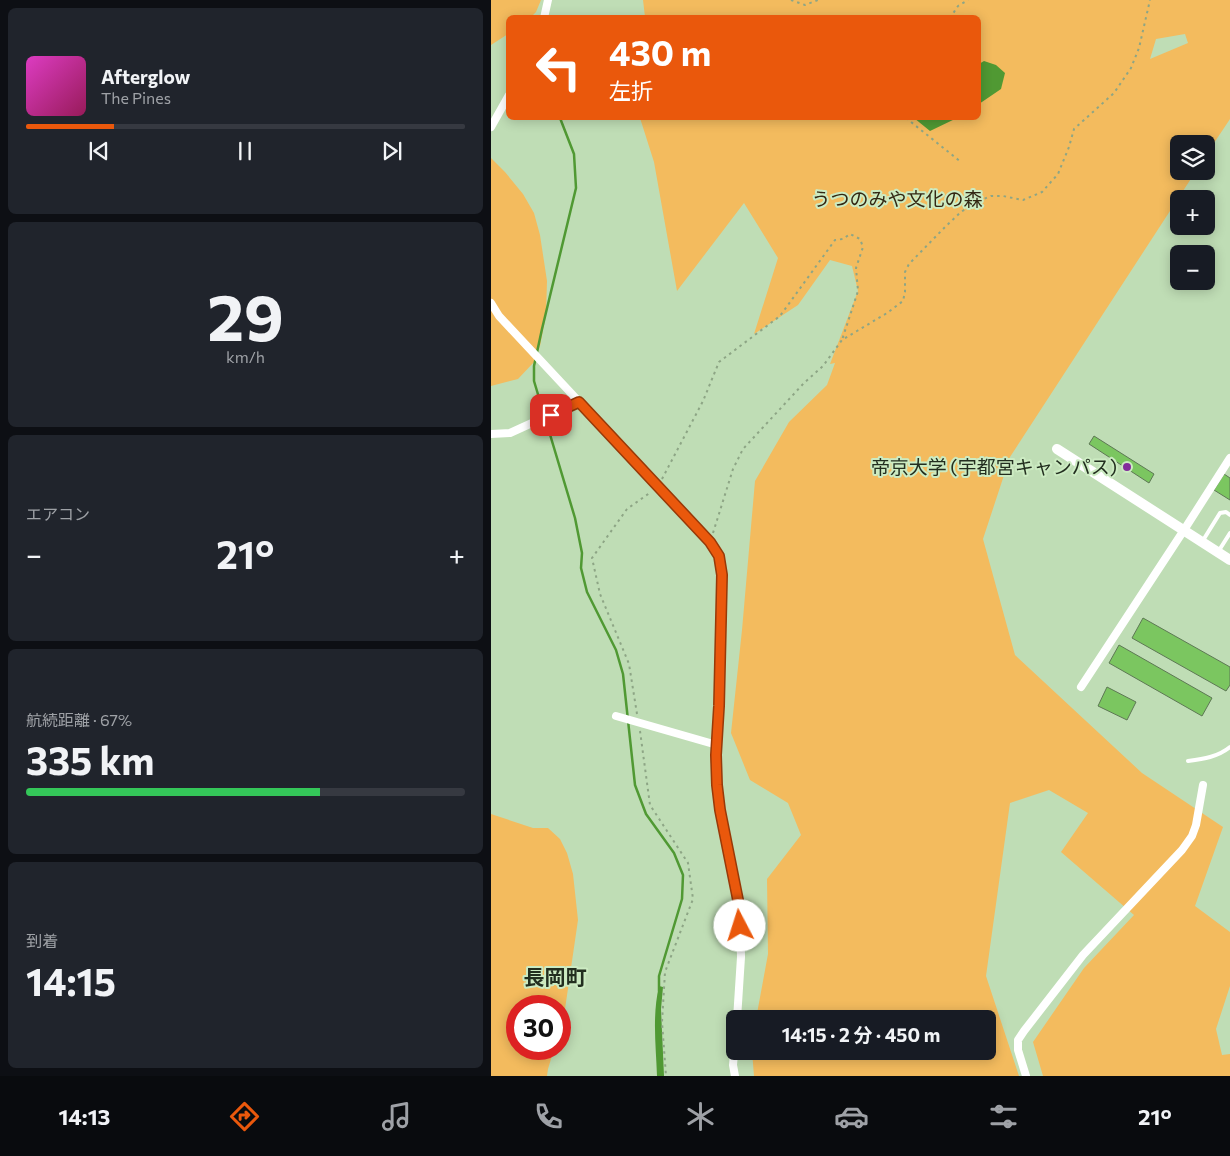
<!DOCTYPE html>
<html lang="ja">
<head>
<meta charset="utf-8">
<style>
	:root { --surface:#171b24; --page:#20242c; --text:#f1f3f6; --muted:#9ea1a6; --line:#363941; --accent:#ea580c }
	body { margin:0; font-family:Commissioner,"Noto Sans JP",sans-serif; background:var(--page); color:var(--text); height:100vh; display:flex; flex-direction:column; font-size:19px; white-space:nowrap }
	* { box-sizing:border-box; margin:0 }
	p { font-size:16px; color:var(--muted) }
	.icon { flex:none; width:28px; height:28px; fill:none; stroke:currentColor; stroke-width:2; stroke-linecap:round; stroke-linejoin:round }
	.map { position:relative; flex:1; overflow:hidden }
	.details { display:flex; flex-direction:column; gap:8px; padding:8px; background:#0d0f14; width:491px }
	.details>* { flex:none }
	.banner { position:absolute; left:15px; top:15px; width:475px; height:105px; border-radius:8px; box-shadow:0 2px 12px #0003; background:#ea580c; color:#fff; overflow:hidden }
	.fabs { position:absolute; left:679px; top:135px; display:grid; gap:10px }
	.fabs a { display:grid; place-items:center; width:45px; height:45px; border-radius:8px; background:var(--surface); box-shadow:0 2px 12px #0003; font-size:25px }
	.speed { position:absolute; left:15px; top:995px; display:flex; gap:10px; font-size:25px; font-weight:700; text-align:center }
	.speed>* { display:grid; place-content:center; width:65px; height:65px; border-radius:50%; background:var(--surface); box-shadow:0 2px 12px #0003; line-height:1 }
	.speed .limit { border:8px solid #d22; background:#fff; color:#111 }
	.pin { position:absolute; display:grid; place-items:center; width:42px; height:42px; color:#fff; margin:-21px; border-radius:10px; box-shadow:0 2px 8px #0006 }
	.me { position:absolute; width:55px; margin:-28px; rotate:355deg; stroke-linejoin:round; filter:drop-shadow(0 0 4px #0008) }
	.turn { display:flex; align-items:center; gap:18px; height:105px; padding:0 20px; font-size:22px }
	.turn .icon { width:65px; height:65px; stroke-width:2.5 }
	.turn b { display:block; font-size:35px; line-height:42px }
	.big { font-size:38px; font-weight:700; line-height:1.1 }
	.details .tile { flex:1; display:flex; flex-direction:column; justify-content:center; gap:8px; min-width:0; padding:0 18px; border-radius:8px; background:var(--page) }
	.details .dial { align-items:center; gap:0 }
	.dial b { font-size:65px; line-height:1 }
	.song { display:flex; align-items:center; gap:15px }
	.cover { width:60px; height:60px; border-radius:8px; background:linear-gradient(135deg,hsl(310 70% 55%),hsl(330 70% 35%)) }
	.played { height:5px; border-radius:2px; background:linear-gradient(90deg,var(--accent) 20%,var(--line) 20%) }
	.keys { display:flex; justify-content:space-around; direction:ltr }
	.heat { display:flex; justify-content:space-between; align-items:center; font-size:28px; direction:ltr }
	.charge { height:8px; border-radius:4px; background:linear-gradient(90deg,#34c759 67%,var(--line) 0) }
	.trip { position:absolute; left:235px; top:1010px; width:270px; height:50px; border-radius:8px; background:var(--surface); box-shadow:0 2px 12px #0003; font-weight:700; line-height:50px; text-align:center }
	.tabs { display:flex; height:80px; justify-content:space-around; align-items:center; background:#090b0e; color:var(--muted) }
	.tabs .icon { width:35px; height:35px }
	.tabs .on { color:var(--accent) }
	.tabs b { font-size:22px; color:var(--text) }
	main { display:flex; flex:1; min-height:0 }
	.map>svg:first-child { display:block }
	.green { fill:#f3bb5e; fill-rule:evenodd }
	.water { fill:#509933 }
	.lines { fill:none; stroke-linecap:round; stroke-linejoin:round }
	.stream { stroke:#509933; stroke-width:2.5 }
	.building { fill:#7bc660; stroke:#5d7854 }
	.path { stroke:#8da585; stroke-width:2; stroke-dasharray:2.5 4; stroke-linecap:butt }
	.lane { stroke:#fff; stroke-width:4 }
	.street { stroke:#fff; stroke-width:8 }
	.secondary { stroke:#fff; stroke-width:10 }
	.route-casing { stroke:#983908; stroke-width:12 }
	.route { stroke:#ea580c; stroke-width:9 }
	.poi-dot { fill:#832d9b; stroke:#ccebc2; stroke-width:2 }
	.labels { text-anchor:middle; stroke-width:4; stroke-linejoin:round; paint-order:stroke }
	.park-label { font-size:19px; fill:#332713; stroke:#ccebc2 }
	.poi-label { font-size:19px; fill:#222e1f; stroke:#ccebc2; text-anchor:end }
	.quarter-label { font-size:21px; font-weight:bold; fill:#222e1f; stroke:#ccebc2 }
</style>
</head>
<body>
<main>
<section class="details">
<div class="tile">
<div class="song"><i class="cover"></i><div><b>Afterglow</b><p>The Pines</p></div></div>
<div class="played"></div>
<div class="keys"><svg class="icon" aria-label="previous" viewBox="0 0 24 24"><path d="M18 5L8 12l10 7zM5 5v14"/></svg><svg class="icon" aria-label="pause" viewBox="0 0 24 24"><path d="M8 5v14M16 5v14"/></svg><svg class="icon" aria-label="next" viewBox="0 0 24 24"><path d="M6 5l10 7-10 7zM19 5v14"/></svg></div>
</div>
<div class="tile dial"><b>29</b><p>km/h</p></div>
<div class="tile"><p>エアコン</p>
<div class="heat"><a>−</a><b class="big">21°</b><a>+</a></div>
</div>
<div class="tile"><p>航続距離 · 67%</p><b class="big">335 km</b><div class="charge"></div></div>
<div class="tile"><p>到着</p><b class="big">14:15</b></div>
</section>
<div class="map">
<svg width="739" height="1076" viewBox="0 0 739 1076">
	<rect width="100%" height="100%" fill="#bfddb5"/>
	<!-- green -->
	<path class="green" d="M0,0H50L45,12L40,17L18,18L17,34L0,45Z
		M152,0H739V119L715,155V144H688V171H705L519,457L492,539L524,655L651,773L732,827L704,906L739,932V986L725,1029L731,1055L739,1054V1076H552L542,1042L593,968L643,915L570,852L597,813L558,790L519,803L495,976L528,1076H263L261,1051H496V1019H265L277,954L276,879L310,835L297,803L259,780L240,733L251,630L264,481L298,422L336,385L344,363L339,364L367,291L361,266L339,260L307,305L263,334L287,258L253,203L186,291L163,162L149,118H488V18L154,17ZM694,34L697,43L659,59L665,39Z
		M0,158L14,172L32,194L43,213L49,235L56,281L55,315L49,346L44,361L27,379L0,386Z
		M0,814L42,828H57L69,839L76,853L82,874L87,920L74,1009L69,1027V1006H26V1049H63L57,1069L56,1076H0Z"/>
	<!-- water -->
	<path class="water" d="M493,61L505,65L514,73L510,89L488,104V64Z
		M423,118H466L439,131Z
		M168,986L172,987L170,1009L173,1076H166C165,1046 161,1016 168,986Z"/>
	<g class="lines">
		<!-- stream -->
		<path class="stream" d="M69,118L83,154L85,188L51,329L43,366V381L84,518L91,553L90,568L96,592L125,650L132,674L144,785L155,814L183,853L192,875L191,899L168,976V991"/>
	</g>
	<!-- building -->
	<path class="building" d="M603,436L663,474L658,483L598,444Z
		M733,474L739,478V500L723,490Z
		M652,618L739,667V685L735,691L641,638Z
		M628,645L721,698L711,716L618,663Z
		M616,687L645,702L636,720L607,706Z"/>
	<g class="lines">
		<!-- path -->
		<path class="path" d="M300,0L314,5L327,0
			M459,18L467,6L477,0
			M415,118L470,162
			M171,479L212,401L228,362L289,316L344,240L352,239L359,234L369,239L372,247L365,268L367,291L351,340
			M222,533L242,469L252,449L313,383L332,366L351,340L396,313L412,301L414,292V272L418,264L455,226L470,212L483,203L500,196H512L532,200L551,192L567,174L578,147L583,129L623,93L640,68L648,48L659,0
			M146,714L138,664L109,594L101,558L136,509L160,492
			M149,731L159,805L197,863L202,899L174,972L171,1022L175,1076"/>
		<!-- lane -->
		<path class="lane" d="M711,542L729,513L735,512L739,515
			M727,552L739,533
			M697,761C712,759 727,757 739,747"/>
		<!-- street -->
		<path class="street" d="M53,18L57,0
			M0,127L18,95
			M0,303L8,316L219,542L228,556L231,575L228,706L225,755L226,785L229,809L249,910L250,957L246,1019
			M0,434L19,433L87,402
			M590,687L693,530L739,458
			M125,716L226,745
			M244,1076L242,1065L244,1043
			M535,1076L527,1050V1040L533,1031L592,955L691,850L701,836L705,825L712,785"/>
		<!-- secondary -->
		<path class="secondary" d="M566,449L739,560"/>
	</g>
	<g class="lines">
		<!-- route casing -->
		<g class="route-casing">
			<path id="route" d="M60,415L88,402L219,542L228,556L231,575L228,706L225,755L226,785L229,810L249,910V926"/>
		</g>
		<!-- route -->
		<use href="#route" class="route"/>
	</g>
	<!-- markers -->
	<circle class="poi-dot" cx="636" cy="467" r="5"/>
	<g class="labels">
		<!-- park labels -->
		<g class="park-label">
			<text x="406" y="206">うつのみや文化の森</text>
		</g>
		<!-- poi labels -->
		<g class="poi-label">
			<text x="626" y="474">帝京大学 (宇都宮キャンパス)</text>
		</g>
		<!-- quarter labels -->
		<g class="quarter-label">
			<text x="64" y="985">長岡町</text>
		</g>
	</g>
</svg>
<div class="fabs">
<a><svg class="icon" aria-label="layers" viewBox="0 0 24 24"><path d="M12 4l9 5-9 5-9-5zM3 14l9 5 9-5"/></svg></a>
<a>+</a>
<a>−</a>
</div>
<div class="speed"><div class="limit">30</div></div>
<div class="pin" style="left:60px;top:415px;background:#d93025"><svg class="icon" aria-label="arrive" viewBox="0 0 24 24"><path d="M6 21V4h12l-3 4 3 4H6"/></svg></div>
<svg class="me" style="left:249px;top:926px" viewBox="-20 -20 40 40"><circle r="19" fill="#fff"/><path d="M0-13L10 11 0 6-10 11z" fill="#ea580c"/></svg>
<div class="trip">14:15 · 2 分 · 450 m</div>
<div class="banner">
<div class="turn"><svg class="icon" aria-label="left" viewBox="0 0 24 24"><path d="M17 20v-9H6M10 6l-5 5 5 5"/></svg><div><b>430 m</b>左折</div></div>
</div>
</div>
</main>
<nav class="tabs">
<b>14:13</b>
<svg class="icon on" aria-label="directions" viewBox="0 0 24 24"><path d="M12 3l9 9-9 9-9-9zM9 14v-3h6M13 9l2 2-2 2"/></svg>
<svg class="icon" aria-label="music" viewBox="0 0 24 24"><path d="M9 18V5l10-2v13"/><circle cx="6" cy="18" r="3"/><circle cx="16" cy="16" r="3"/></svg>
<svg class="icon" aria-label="phone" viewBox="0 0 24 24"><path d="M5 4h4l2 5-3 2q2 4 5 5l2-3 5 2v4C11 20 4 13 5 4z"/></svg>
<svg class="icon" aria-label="climate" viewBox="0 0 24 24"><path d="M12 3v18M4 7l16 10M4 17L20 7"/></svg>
<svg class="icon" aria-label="car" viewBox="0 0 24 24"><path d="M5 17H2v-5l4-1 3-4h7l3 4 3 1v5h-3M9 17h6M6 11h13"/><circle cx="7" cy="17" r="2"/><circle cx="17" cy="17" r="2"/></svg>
<svg class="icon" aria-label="filters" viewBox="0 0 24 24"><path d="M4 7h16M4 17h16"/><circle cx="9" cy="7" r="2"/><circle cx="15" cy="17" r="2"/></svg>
<b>21°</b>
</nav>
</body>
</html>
